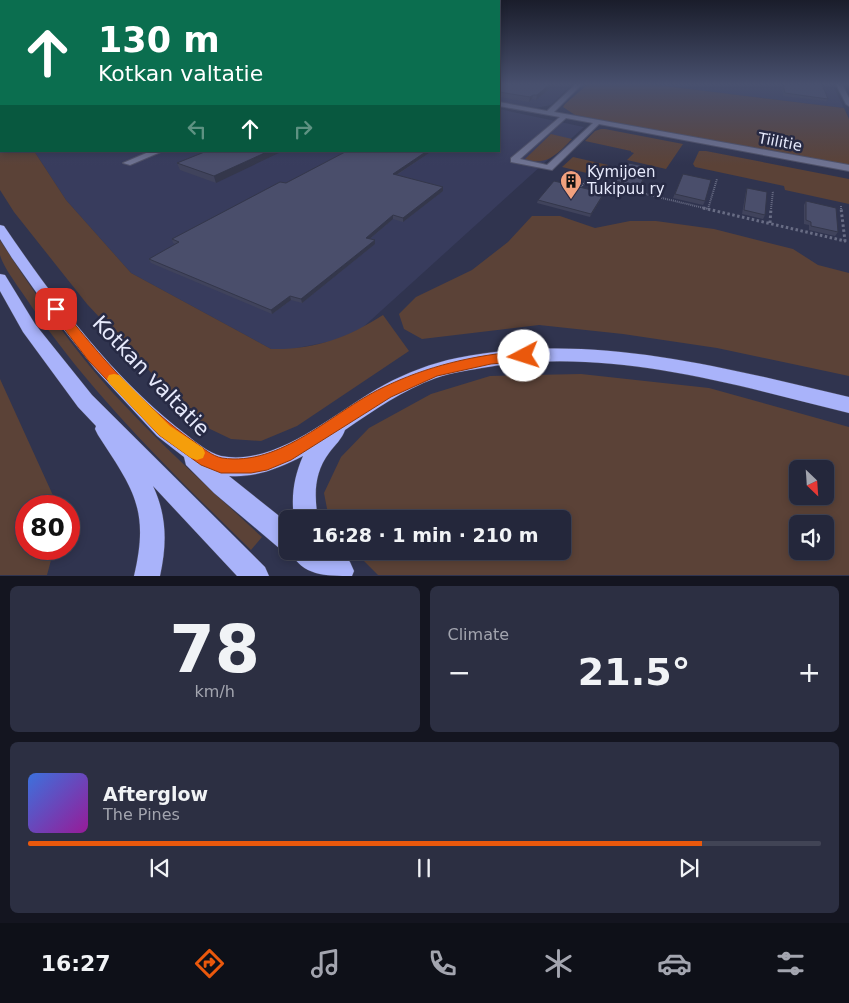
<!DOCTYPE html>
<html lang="en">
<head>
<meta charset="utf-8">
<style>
	:root { --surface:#24273b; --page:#2c2f42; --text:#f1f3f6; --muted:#a3a5af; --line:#414455; --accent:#ea580c }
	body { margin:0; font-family:"DejaVu Sans",sans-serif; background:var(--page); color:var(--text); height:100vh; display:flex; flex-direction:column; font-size:19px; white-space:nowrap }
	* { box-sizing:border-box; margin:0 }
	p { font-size:16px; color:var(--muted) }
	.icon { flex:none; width:28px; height:28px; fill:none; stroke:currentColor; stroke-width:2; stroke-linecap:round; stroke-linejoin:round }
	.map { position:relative; height:576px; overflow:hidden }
	.details { display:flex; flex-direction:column; gap:10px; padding:10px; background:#141520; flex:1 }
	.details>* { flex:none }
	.top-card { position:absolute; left:0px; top:0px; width:500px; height:152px; box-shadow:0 2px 8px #0003,0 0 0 1px var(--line); background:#0b6e4f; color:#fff; overflow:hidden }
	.needle { width:32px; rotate:155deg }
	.fabs { position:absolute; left:789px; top:460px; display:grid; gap:10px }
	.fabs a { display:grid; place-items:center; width:45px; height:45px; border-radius:8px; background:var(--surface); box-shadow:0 2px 8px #0003,0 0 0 1px var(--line); font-size:25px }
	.speed { position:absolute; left:15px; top:495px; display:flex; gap:10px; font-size:25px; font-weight:700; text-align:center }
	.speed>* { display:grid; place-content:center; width:65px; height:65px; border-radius:50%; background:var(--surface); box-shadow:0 2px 8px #0003,0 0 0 1px var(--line); line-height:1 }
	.speed .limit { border:8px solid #d22; background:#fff; color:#111 }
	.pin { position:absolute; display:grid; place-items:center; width:42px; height:42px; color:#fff; margin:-21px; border-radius:10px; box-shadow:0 2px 8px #0006 }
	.me { position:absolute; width:55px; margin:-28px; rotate:265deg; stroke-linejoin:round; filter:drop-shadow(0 0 4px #0008) }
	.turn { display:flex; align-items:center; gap:18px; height:105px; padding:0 15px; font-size:22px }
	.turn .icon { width:65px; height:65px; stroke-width:2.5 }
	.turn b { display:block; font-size:35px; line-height:42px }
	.lanes { display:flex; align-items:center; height:48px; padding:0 15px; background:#0003; justify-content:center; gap:25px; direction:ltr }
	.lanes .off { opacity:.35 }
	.big { font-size:38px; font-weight:700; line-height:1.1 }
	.details .card { flex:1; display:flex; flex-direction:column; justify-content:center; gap:8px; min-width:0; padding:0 18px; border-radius:8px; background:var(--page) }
	.details .dial { align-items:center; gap:0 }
	.dial b { font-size:65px; line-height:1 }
	.song { display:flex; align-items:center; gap:15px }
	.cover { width:60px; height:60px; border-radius:8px; background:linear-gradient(135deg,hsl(220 70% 55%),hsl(300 70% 35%)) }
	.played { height:5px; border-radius:2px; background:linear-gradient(90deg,var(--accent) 85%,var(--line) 85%) }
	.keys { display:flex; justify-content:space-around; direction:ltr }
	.heat { display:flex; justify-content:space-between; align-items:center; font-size:28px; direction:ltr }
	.details .tiles { flex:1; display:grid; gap:10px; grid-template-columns:1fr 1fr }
	.card:last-child { grid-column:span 2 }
	.trip { position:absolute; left:279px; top:510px; width:292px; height:50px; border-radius:8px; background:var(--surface); box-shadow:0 2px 8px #0003,0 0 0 1px var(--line); font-weight:700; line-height:50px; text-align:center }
	.tabs { display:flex; height:80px; justify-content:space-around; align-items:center; background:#0e1018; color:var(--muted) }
	.tabs .icon { width:35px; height:35px }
	.tabs .active { color:var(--accent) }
	.tabs b { font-size:22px; color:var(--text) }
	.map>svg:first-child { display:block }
	.built { fill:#383c5d }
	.green { fill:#5b4237; fill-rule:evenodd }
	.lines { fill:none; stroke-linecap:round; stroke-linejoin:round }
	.stream { stroke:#36180a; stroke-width:2.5 }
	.minor-casing { stroke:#4f5168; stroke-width:2 }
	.highway-casing { stroke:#4f5168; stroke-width:1 }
	.path-far1 { stroke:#686c84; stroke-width:2; stroke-dasharray:1 1; stroke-linecap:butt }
	.path { stroke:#686c84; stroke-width:3; stroke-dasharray:2.5 2.5; stroke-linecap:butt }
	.minor { fill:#6f7392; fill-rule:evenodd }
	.highway { fill:#a9b3fa; fill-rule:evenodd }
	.wall { fill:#40435c }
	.shaded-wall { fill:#34374b }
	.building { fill:#4a4e6b; stroke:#34374b }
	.route { fill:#ea580c; stroke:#983908 }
	.slow { fill:#f59e0b }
	.labels { text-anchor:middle; stroke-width:5; stroke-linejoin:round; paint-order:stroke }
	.far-street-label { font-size:15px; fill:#e7eafc; stroke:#272a44 }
	.far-poi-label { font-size:15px; fill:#e7eafc; stroke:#272a44; text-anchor:start }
	.near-street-label { font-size:21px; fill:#e7eafc; stroke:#272a44 }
</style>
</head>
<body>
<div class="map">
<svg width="849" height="576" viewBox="0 0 849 576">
	<rect width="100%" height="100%" fill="#30344f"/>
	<!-- built -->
	<path class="built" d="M499,84H572L551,105L536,108L499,102Z
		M649,84H832L844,108Z
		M499,109L584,127L361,329L333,341L292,349H271L131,273L66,200L34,151H499Z"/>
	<!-- green -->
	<path class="green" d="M0,84L1,151H34L66,200L131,273L271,349C315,350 347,338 383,315L409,351L297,426L261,441L231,439L210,429L185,409L87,304L14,212L0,190Z
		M588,84H649L844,108L849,119V166L575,115L563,107L565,104Z
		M601,129H605L683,144L666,169L627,160L634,153L631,152V151L585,141L595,131Z
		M551,134L572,139C558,153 547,167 525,159Z
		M699,151H706L849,179V204L785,190L784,186L695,167L693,164Z
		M573,157L608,165L599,176L562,167Z
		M532,216H560L595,228L630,221H656L714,229L793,249L818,265L849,273V376L717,348L623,334L539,325L422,339L404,329L399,314L416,297L472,270L508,242Z
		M0,240C34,293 70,345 112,392C159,443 211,490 262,537L251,550C173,474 96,399 34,310C26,297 3,268 0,255C0,250 0,244 0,240Z
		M581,374L709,388L849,427V575H378L354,551H562V519H329L324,493L341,457L369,428L431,394L490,376ZM798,469H825V496H798ZM798,524H825V551H798Z
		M0,379L56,502V506H26V549H54L47,575H0Z"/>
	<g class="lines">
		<!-- stream -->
		<path class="stream" d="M1,96V101"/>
		<!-- minor casing -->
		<g class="minor-casing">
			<path id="minor" d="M576,84H582L554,112L849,165V171L599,124L552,170L511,162V158L560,117L499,106V102L547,111ZM566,118L593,123L547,165L520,159Z
				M836,84H842L849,98V106L846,104Z
				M151,151H163L130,165L123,163Z"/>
		</g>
		<!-- highway casing -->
		<g class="highway-casing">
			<path id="highway" d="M0,225L4,226C55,301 115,381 188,436C197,443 209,453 221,456C278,467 337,410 384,385C406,373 432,363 457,358C589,331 721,367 849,397V413C732,384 609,347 488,367C471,370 453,372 436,378C403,390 374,410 345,430C342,439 335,445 329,453C314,473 314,495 318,519H294C291,495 294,477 303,456C280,468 255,478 229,476L288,523V551L279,548L214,493L186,465L184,457L157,436L95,369L53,316L12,258L0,239Z
				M0,274L5,275L35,324L92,395L265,567L269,576H237L153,486C167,516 167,544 160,576H134C150,509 133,489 98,435L95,429L96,426L78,407L23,332L0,291Z
				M290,551H341L350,562L354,571L352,576C326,576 302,576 290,551Z"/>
		</g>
		<!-- path-far1 -->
		<path class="path-far1" d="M604,181L612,186L708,209
			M578,190L589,178
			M841,206V209
			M708,209L717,179
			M771,209L773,191"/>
		<!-- path -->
		<path class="path" d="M703,208L845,241L841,208
			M770,223L771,208"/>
		<!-- minor -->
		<use href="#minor" class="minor"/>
		<!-- highway -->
		<use href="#highway" class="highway"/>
	</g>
	<!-- wall -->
	<path class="wall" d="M499,84H555L536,100L532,99L529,102L499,97Z
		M782,84H822L828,99L826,101L783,96Z
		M207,151L216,183L180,170L177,163Z
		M347,151H432L397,175L443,191L403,222L393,219L370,239L375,240V244L302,303L291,300L272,314L151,263L149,259L176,244L173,243L172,239L286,183Z
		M649,170L638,190L615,185L616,181Z
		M683,174L705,201L703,205L673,198Z
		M747,188L765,215L763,219L742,214L746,191Z
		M603,196L590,217L537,203L538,200Z
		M806,201L838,232L835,236L809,230V225L804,224V205Z"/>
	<!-- shaded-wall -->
	<path class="shaded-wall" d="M550,84H555L536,100L537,95Z
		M533,95L532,99L529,102L530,97Z
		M269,151H283L216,183L214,176Z
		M427,151H432L393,177V174Z
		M443,187V191L403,222V218Z
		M604,193L603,196L590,217L591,214Z
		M393,215V219L366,242V238Z
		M375,240V244L302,303L301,299Z
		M290,296L291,300L272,314L271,310Z"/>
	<!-- building -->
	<path class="building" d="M499,84H550L537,95H533L530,97L499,92Z
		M783,84H822L828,99L785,93Z
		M207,151H269L214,176L177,163Z
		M347,151H427L393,174L443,187L403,218L393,215L366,238L375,240L301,299L290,296L271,310L149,259L179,242L172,239L280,182L286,183Z
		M628,163L650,167L639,187L616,181Z
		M683,174L711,180L705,201L675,194Z
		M554,181L604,193L591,214L538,200Z
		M747,188L767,192L765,215L744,210Z
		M806,201L836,208L838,232L811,226V222L806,220Z"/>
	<!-- sky -->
	<linearGradient id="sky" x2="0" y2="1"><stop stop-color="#1a1d2b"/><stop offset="0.51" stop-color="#48506e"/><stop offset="1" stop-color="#48506e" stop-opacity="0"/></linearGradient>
	<rect width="849" height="165" fill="url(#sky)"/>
	<!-- route -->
	<path class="route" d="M56,305L60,306C100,356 143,407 196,443C203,448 212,456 222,458C281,467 332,412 382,388C427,366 474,355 524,351L528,352L530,356L528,359L524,361L491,364L437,376L391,397L291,460L267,470L251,473H221L201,465L159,435L88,360L49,309Z"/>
	<!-- slow -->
	<path class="slow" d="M114,374L119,375L170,426L203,448L205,453L203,458L197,460L191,458L159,435L109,383L107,379L109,375Z"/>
	<!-- icons -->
	<defs>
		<g id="building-pin" transform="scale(1.125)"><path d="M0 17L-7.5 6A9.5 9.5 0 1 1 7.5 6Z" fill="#f2a17e" stroke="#272a44"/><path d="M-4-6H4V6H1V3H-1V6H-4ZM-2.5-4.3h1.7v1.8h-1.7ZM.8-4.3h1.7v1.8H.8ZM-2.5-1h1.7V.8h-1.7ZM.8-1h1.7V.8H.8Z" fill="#111"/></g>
	</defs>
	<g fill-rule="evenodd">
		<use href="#building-pin" x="571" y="181"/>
	</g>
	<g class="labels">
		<!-- far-street labels -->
		<g class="far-street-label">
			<text transform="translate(780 142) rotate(11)" y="5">Tiilitie</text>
		</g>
		<!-- far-poi labels -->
		<g class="far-poi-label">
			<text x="587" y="177">Kymijoen<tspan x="587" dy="17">Tukipuu ry</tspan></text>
		</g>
		<!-- near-street labels -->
		<g class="near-street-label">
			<text transform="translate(151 376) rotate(46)" y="7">Kotkan valtatie</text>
		</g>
	</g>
</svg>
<div class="fabs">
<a><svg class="needle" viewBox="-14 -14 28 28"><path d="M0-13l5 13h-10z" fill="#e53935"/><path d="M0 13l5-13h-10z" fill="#a3a5af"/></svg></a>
<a><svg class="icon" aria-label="sound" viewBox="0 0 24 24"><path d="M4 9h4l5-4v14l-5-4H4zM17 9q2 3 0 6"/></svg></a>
</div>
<div class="speed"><div class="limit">80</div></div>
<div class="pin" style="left:56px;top:309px;background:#d93025"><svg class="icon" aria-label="arrive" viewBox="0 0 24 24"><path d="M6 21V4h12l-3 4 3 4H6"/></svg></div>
<svg class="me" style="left:524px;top:356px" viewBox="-20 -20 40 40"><circle r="19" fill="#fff"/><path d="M0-13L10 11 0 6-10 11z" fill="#ea580c"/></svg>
<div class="trip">16:28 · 1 min · 210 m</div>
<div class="top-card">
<div class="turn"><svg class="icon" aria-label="ahead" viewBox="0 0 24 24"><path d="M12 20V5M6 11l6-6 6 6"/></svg><div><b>130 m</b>Kotkan valtatie</div></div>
<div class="lanes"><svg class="icon off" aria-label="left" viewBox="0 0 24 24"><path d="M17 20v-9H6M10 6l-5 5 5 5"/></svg><svg class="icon" aria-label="ahead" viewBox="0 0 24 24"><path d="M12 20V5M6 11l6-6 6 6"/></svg><svg class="icon off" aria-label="right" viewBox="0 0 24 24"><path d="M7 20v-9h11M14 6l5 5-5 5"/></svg></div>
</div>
</div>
<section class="details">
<div class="tiles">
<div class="card dial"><b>78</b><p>km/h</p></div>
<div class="card"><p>Climate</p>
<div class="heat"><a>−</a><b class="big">21.5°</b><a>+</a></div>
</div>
<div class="card">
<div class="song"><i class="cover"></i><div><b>Afterglow</b><p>The Pines</p></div></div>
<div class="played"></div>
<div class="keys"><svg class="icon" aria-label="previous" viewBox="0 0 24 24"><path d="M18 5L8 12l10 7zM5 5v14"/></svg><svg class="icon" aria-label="pause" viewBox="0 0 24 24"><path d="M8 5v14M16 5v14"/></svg><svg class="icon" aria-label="next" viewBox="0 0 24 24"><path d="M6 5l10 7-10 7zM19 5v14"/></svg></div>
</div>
</div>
</section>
<nav class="tabs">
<b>16:27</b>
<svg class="icon active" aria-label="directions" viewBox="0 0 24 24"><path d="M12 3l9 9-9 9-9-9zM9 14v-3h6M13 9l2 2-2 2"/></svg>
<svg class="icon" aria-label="music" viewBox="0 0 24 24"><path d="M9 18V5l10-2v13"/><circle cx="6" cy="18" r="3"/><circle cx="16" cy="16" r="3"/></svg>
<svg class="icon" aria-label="phone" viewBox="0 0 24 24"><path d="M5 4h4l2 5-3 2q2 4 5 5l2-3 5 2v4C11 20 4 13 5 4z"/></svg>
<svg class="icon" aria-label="climate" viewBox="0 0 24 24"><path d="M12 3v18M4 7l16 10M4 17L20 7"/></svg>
<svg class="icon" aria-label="car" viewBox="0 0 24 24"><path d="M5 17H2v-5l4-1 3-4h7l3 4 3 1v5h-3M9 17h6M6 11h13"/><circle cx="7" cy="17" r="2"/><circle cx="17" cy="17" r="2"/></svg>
<svg class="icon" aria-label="filters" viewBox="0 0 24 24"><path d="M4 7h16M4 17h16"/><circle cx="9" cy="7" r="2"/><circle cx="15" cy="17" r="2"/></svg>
</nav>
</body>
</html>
